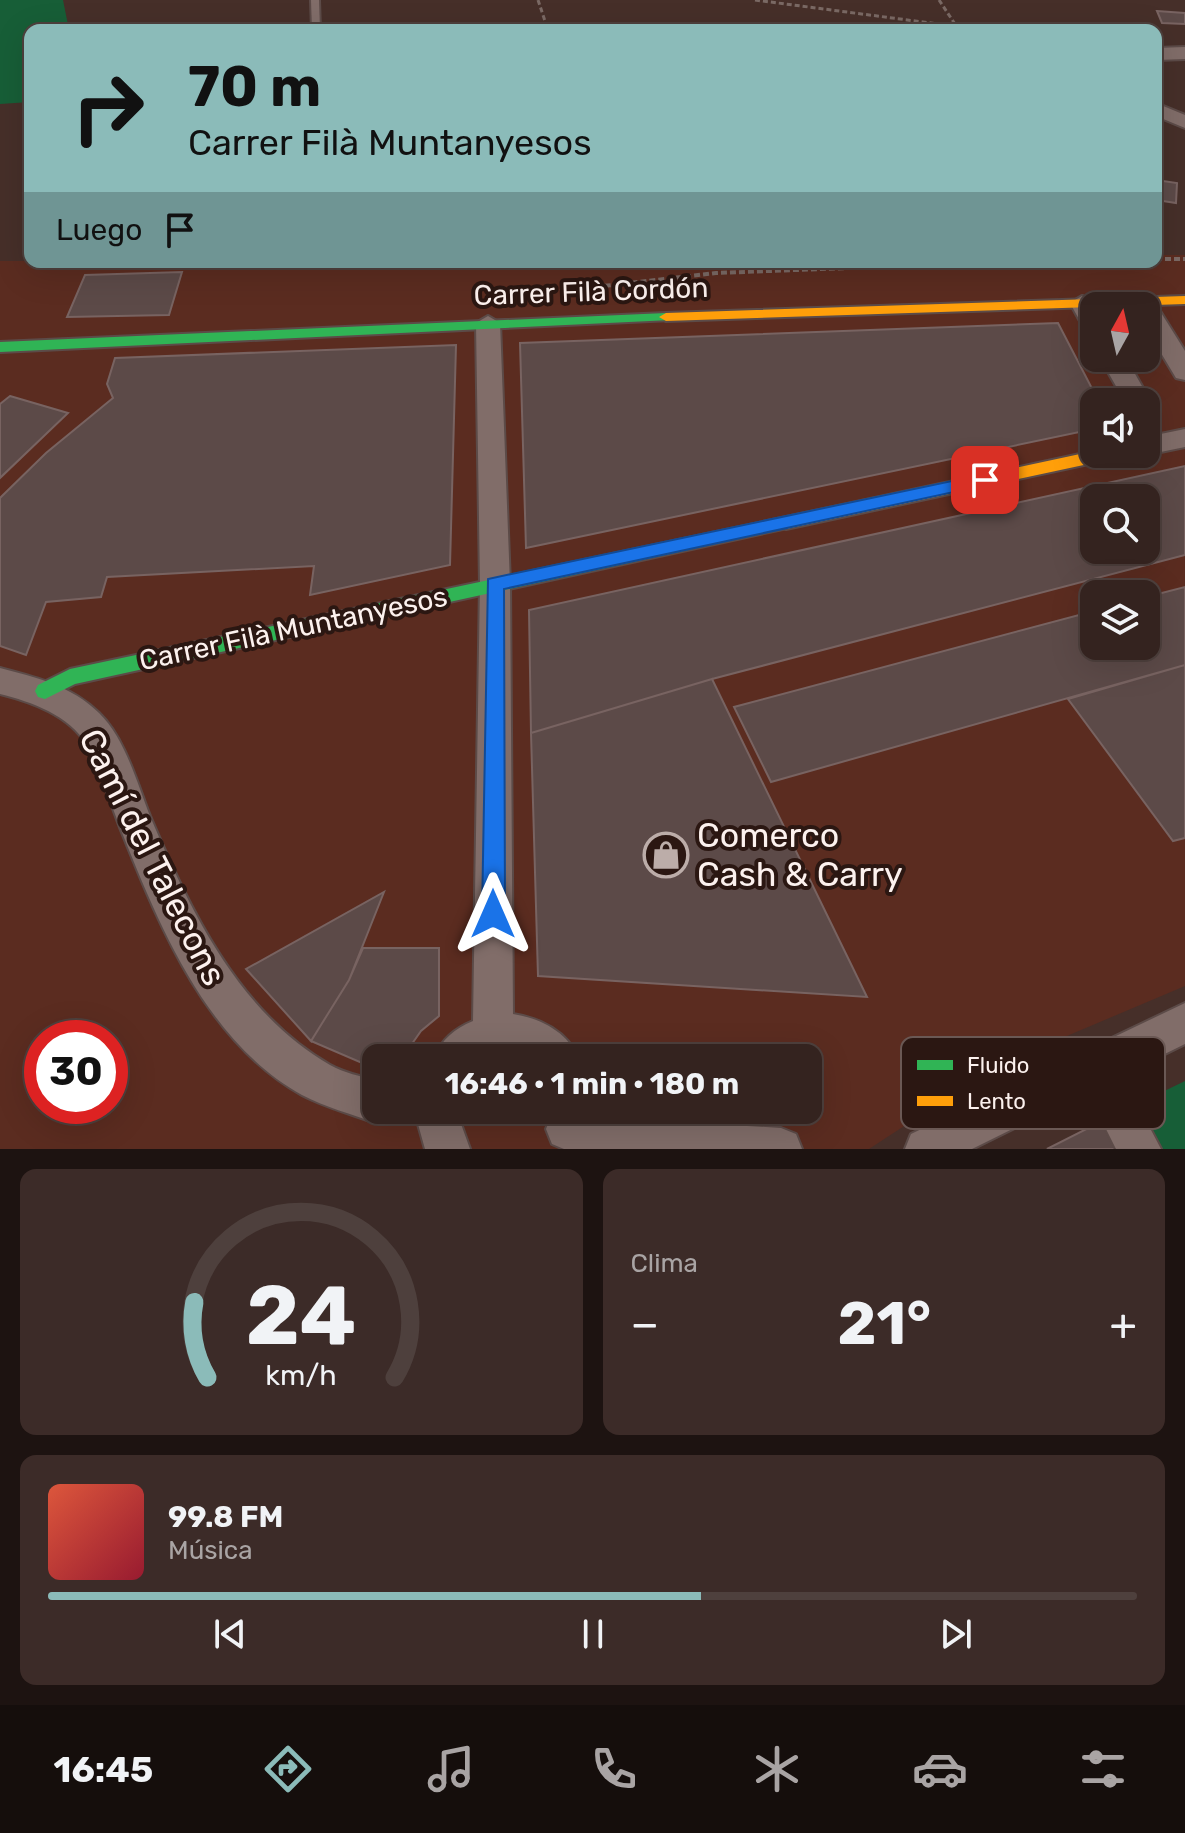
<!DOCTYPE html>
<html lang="es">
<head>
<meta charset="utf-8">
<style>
	:root { --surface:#34231f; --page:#3c2b28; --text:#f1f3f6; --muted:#a9a4a4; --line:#4e403d; --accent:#8bbbb9 }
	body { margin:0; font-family:Rubik,sans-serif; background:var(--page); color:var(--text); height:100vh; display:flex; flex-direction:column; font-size:30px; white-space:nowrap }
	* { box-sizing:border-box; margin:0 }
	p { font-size:26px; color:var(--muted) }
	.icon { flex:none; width:44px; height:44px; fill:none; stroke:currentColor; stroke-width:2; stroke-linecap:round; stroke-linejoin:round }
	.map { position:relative; height:1149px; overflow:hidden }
	.side { display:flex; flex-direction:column; gap:20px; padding:20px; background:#1d1311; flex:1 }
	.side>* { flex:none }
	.banner { position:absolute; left:24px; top:24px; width:1138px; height:244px; border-radius:16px; box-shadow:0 8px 32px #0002,0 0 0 2px var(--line); background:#8bbbb9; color:#111; overflow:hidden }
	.needle { width:52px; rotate:8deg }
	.fabs { position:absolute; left:1080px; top:292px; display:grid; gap:16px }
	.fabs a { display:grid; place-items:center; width:80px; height:80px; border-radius:16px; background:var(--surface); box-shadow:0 8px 32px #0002,0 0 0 2px var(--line); font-size:40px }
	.speed { position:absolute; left:24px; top:1020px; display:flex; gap:16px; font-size:40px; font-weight:700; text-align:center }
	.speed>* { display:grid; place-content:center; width:104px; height:104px; border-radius:50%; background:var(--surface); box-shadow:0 8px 32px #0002,0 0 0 2px var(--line); line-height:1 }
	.speed .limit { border:12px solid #d22; background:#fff; color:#111 }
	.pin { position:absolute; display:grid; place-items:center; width:68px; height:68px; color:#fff; margin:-34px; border-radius:16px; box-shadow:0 4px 12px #0006 }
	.me { position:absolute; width:88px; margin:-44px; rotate:0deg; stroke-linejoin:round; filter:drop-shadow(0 0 6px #0008) }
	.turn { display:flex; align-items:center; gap:28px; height:168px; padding:0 32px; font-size:36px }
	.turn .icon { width:104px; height:104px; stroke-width:2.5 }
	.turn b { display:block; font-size:56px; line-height:68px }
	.then { display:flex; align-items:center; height:76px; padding:0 32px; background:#0003; gap:16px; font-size:30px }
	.big { font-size:60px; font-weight:700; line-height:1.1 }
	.side .tile { flex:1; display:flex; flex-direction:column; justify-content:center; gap:12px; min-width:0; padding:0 28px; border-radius:16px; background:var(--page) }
	.side .dial { align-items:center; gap:0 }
	.dial svg { height:208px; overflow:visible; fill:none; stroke:var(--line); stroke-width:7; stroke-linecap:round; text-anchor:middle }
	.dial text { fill:var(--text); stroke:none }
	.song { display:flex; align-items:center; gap:24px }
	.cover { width:96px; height:96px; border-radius:12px; background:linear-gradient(135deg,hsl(10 70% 55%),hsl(350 70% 35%)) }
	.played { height:8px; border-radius:4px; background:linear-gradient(90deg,var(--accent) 60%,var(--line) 60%) }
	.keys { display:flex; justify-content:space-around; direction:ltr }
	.heat { display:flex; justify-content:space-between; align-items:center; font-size:44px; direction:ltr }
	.side .tiles { flex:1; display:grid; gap:20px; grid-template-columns:1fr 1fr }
	.tile:last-child { grid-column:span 2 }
	.trip { position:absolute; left:362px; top:1044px; width:460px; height:80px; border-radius:16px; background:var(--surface); box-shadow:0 8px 32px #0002,0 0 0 2px var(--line); font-weight:700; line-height:80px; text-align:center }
	.tab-bar { display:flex; height:128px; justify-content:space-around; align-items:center; background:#150e0c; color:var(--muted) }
	.tab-bar .icon { width:56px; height:56px }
	.tab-bar .selected { color:var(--accent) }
	.tab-bar b { font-size:36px; color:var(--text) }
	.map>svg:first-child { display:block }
	.built { fill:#5b2c20; fill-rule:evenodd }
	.green { fill:#175e37 }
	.building { fill:#5c4a48; stroke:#786361; stroke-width:2; fill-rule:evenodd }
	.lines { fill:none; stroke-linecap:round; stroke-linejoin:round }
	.lane-casing { stroke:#5c4b48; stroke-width:4 }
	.street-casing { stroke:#5c4b48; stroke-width:4 }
	.fast-casing { stroke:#5c4b48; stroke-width:4 }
	.slow-casing { stroke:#5c4b48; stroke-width:4 }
	.path-far1 { stroke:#7a6964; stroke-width:3; stroke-dasharray:5 3; stroke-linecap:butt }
	.path { stroke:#7a6964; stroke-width:4; stroke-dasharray:6 3; stroke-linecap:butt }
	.lane { fill:#816d69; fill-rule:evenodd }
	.street { fill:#816d69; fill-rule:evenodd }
	.fast { fill:#30b455; fill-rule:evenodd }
	.slow { fill:#ff9f0a; fill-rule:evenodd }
	.route { fill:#1a73e8; stroke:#114b97; stroke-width:2 }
	.labels { text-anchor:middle; stroke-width:8; stroke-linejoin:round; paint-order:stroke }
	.street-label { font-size:28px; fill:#fcf1ee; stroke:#2b1712 }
	.near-poi-label { font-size:34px; fill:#fcf1ee; stroke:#2b1712; text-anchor:start }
	.near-street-label { font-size:34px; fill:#fcf1ee; stroke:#2b1712 }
	.key { fill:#2b1712; stroke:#6a5854; stroke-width:2 }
	.key-label { font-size:22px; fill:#fcf1ee }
</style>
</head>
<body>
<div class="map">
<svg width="1185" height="1149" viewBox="0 0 1185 1149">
	<rect width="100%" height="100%" fill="#462f29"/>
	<!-- built -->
	<path class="built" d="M1156,255H1185V986L996,1066L869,1149H0V261L1156,262ZM1094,306H1146V358H1094ZM1094,402H1146V454H1094ZM1094,498H1146V550H1094ZM1094,594H1146V646H1094ZM42,1038H110V1106H42ZM376,1058H808V1110H376Z"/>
	<!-- green -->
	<path class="green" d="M0,0H63L69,30H30V102L0,104Z
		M1185,1081V1149H1150L1127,1109Z"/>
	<!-- building -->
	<path class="building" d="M1157,11L1185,13V24L1162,23Z
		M1156,180L1177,183L1176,203L1156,200Z
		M182,272L169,315L67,317L85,275Z
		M1058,323L1099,402H1094V429L526,548L520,343Z
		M456,345L450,565L310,595L314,566L107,577L101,597L46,602L26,655L0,646V498L46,453L113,398L107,384L115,358Z
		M10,396L68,413L0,478V404Z
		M1185,466V555L712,679L531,733L529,610ZM1094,498H1146V550H1094Z
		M1185,587V665L771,782L734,707L1094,611V646H1146V597Z
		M1185,665V838L1173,841L1068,699Z
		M712,679L867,997L538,976L531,733Z
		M384,892L349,980L311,1041L246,969Z
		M363,948H439V1016L421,1031L402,1058H376V1069L311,1041L349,980Z
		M1114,1115L1133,1149H1047Z"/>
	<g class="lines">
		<!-- lane casing -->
		<g class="lane-casing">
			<path id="lane" d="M311,0H319L320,30H312Z"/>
		</g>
		<!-- street casing -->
		<g class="street-casing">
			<path id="street" d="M1185,47V59L1156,60V48Z
				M1156,103L1185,115V128L1156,116Z
				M1082,296L1090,298L1096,306L1094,332L1085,330L1070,303Z
				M1146,301L1155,303L1185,351V380L1176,378L1146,328V306H1135Z
				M488,316L500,323L510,584L513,1014C540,1018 568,1032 578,1058H525L506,1054L485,1058H434C442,1039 454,1029 473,1021L480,584L476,323Z
				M1100,358H1126L1151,402L1147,408L1146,402H1125Z
				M1185,429V447L1146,455L1142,454H1146V437Z
				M0,668C35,677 72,686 99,713C125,738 137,783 150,816C190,910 238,1012 330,1065C344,1073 361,1076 376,1081V1110H394L391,1117L376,1123C351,1114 325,1107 302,1095C208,1043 161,930 123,835C111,806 102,772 87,745C69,715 32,702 0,694Z
				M1185,1003V1044L972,1149H905L911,1134Z
				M1116,1086L1131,1092L1161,1149H1116L1095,1107L1101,1092Z
				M414,1110H456L470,1149H425Z
				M562,1110L599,1117L781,1128L796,1134L802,1149H564L552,1144L546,1129L552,1114Z"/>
		</g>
		<!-- fast casing -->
		<g class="fast-casing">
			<path id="fast" d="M666,313L673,317L671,320L0,352V342Z
				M786,517L795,523L792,527L75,684L45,699L38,697L35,691L38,685L70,669Z"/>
		</g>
		<!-- slow casing -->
		<g class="slow-casing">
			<path id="slow" d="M1185,296V304L666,321L659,317L666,313Z
				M1094,451V454H1115L1107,460L786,529L777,523L786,517Z"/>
		</g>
		<!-- path-far1 -->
		<path class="path-far1" d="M538,0L548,30
			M755,0L984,30
			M939,0L955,24"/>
		<!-- path -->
		<path class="path" d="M1156,259H1185
			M560,291L716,273L1009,262"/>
		<!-- lane -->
		<use href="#lane" class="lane"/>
		<!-- street -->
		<use href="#street" class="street"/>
		<!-- fast -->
		<use href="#fast" class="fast"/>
		<!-- slow -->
		<use href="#slow" class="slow"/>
	</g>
	<!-- route -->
	<path class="route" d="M985,474L993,480L991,484L504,589L505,914L501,922L493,925L485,922L482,914L488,579Z"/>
	<!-- icons -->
	<defs>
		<g id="shop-ring" transform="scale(2.3)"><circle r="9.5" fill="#2b1712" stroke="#bcada9" stroke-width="1.5"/><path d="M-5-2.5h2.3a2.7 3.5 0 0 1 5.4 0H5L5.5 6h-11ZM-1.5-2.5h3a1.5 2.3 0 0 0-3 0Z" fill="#bcada9"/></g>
	</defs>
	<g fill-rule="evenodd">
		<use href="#shop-ring" x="666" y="855"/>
	</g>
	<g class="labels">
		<!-- street labels -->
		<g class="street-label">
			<text transform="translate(591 291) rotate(-2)" y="10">Carrer Filà Cordón</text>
			<text transform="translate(293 628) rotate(-12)" y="10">Carrer Filà Muntanyesos</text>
		</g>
		<!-- near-poi labels -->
		<g class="near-poi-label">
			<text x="697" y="847">Comerco<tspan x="697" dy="39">Cash &amp; Carry</tspan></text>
		</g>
		<!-- near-street labels -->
		<g class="near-street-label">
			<text transform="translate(153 857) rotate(63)" y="12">Camí del Talecons</text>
		</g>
	</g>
	<!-- legend -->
	<rect x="901" y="1037" width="264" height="92" rx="12" class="key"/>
	<rect x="917" y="1060" width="36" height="10" fill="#30b455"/>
	<rect x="917" y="1096" width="36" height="10" fill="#ff9f0a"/>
	<g class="key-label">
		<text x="967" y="1073">Fluido</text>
		<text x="967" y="1109">Lento</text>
	</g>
</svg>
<div class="fabs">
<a><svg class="needle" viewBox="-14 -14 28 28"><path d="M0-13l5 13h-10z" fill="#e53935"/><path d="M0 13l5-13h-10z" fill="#a9a4a4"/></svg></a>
<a><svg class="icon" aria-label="sound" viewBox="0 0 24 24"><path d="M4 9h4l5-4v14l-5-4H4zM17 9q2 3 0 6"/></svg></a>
<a><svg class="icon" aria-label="search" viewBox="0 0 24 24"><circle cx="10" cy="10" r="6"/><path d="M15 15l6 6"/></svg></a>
<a><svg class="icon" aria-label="layers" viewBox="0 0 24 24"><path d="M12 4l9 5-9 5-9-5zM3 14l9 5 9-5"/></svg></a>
</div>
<div class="speed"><div class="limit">30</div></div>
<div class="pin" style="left:985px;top:480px;background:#d93025"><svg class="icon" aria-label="arrive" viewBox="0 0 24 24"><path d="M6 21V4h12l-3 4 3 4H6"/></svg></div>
<svg class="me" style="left:493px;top:914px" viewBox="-20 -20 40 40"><path d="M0-17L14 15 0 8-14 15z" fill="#1a73e8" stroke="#fff" stroke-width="4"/></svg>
<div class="trip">16:46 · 1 min · 180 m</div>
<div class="banner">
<div class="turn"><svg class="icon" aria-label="right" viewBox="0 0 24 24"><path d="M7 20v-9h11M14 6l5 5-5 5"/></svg><div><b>70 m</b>Carrer Filà Muntanyesos</div></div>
<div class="then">Luego<svg class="icon" aria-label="arrive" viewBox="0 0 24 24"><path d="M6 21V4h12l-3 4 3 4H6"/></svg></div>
</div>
</div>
<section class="side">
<div class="tiles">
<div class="tile dial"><svg viewBox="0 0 100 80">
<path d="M14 69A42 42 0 1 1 86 69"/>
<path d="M14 69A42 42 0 0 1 9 40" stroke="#8bbbb9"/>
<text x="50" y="56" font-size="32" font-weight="700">24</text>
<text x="50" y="72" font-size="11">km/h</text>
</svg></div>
<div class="tile"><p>Clima</p>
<div class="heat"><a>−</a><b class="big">21°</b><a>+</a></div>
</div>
<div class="tile">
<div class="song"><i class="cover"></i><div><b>99.8 FM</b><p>Música</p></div></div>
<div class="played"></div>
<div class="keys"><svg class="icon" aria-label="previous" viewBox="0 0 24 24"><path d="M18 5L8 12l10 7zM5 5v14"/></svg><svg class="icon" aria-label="pause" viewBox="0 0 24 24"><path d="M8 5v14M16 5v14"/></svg><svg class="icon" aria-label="next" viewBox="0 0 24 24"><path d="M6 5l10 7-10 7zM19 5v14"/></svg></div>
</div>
</div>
</section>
<nav class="tab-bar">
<b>16:45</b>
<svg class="icon selected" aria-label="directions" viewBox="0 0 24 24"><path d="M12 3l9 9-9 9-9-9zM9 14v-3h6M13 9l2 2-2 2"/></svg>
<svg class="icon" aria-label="music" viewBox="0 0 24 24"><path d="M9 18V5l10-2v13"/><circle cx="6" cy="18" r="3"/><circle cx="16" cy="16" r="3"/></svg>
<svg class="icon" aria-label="phone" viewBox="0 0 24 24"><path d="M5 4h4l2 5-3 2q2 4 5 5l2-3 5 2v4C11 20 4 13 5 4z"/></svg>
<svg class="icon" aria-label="climate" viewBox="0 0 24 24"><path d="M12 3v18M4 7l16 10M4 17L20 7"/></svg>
<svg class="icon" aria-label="car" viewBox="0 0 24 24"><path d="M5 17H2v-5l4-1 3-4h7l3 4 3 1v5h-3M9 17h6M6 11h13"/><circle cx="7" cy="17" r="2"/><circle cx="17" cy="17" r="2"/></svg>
<svg class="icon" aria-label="filters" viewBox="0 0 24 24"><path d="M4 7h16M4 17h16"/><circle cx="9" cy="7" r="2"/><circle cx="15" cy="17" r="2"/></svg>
</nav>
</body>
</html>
